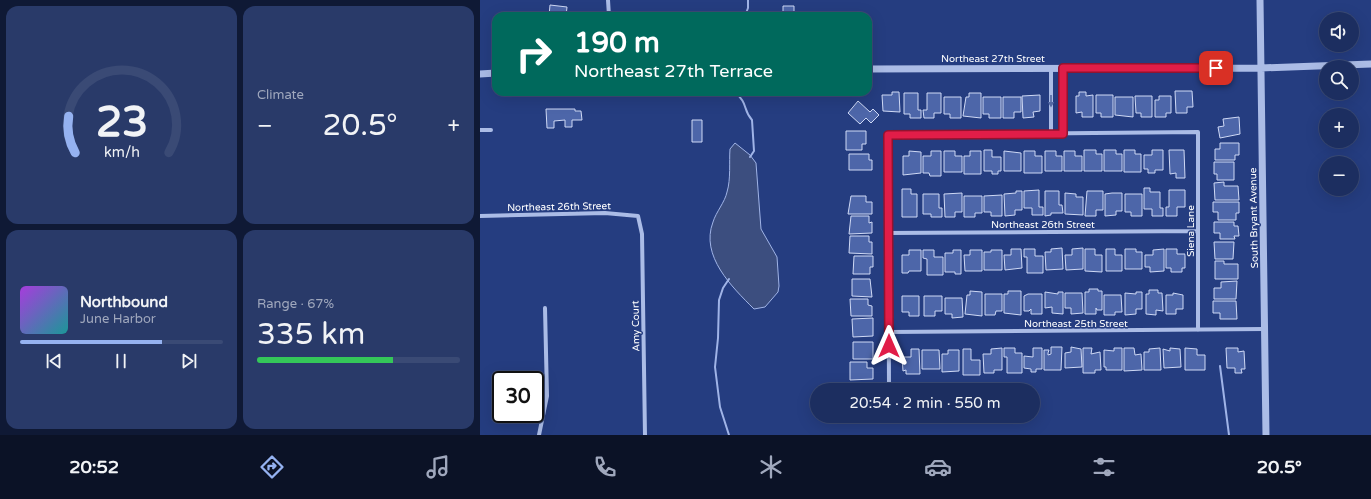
<!DOCTYPE html>
<html lang="en">
<head>
<meta charset="utf-8">
<style>
	:root { --surface:#1c2e60; --page:#293a69; --text:#f1f3f6; --muted:#a0a8bd; --line:#3a4a75; --accent:#95b2f1 }
	body { margin:0; font-family:"Varela Round",sans-serif; background:var(--page); color:var(--text); height:100vh; display:flex; flex-direction:column; font-size:15px; white-space:nowrap }
	* { box-sizing:border-box; margin:0 }
	p { font-size:13px; color:var(--muted) }
	.icon { flex:none; width:22px; height:22px; fill:none; stroke:currentColor; stroke-width:2; stroke-linecap:round; stroke-linejoin:round }
	.map { position:relative; flex:1; overflow:hidden }
	.side { display:flex; flex-direction:column; gap:6px; padding:6px; background:#0f1935; width:480px }
	.side>* { flex:none }
	.top-card { position:absolute; left:12px; top:12px; width:380px; height:84px; border-radius:12px; box-shadow:0 4px 16px #0002,0 0 0 1px var(--line); background:#00695c; color:#fff; overflow:hidden }
	.fabs { position:absolute; left:839px; top:12px; display:grid; gap:8px }
	.fabs a { display:grid; place-items:center; width:40px; height:40px; border-radius:50%; background:var(--surface); box-shadow:0 4px 16px #0002,0 0 0 1px var(--line); font-size:20px }
	.speed { position:absolute; left:12px; top:371px; display:flex; gap:8px; font-size:20px; font-weight:700; text-align:center }
	.speed>* { display:grid; place-content:center; width:52px; height:52px; border-radius:50%; background:var(--surface); box-shadow:0 4px 16px #0002,0 0 0 1px var(--line); line-height:1 }
	.speed .limit { border:2px solid #111; border-radius:6px; background:#fff; color:#111 }
	.pin { position:absolute; display:grid; place-items:center; width:34px; height:34px; color:#fff; margin:-17px; border-radius:8px; box-shadow:0 2px 6px #0006 }
	.me { position:absolute; width:44px; margin:-22px; rotate:0deg; stroke-linejoin:round; filter:drop-shadow(0 0 3px #0008) }
	.turn { display:flex; align-items:center; gap:14px; height:84px; padding:0 16px; font-size:18px }
	.turn .icon { width:52px; height:52px; stroke-width:2.5 }
	.turn b { display:block; font-size:28px; line-height:34px }
	.big { font-size:30px; font-weight:600; line-height:1.1 }
	.side .tile { flex:1; display:flex; flex-direction:column; justify-content:center; gap:6px; min-width:0; padding:0 14px; border-radius:12px; background:var(--page) }
	.side .dial { align-items:center; gap:0 }
	.dial svg { height:104px; overflow:visible; fill:none; stroke:var(--line); stroke-width:7; stroke-linecap:round; text-anchor:middle }
	.dial text { fill:var(--text); stroke:none }
	.song { display:flex; align-items:center; gap:12px }
	.cover { width:48px; height:48px; border-radius:6px; background:linear-gradient(135deg,hsl(280 70% 55%),hsl(180 70% 35%)) }
	.played { height:4px; border-radius:2px; background:linear-gradient(90deg,var(--accent) 70%,var(--line) 70%) }
	.keys { display:flex; justify-content:space-around; direction:ltr }
	.heat { display:flex; justify-content:space-between; align-items:center; font-size:22px; direction:ltr }
	.charge { height:6px; border-radius:3px; background:linear-gradient(90deg,#34c759 67%,var(--line) 0) }
	.side .tiles { flex:1; display:grid; gap:6px; grid-template-columns:repeat(2,1fr) }
	.trip { position:absolute; left:330px; top:383px; width:230px; height:40px; border-radius:20px; background:var(--surface); box-shadow:0 4px 16px #0002,0 0 0 1px var(--line); font-weight:600; line-height:40px; text-align:center }
	.tabs { display:flex; height:64px; justify-content:space-around; align-items:center; background:#0b1226; color:var(--muted) }
	.tabs .icon { width:28px; height:28px }
	.tabs .selected { color:var(--accent) }
	.tabs b { font-size:18px; color:var(--text) }
	main { display:flex; flex:1; min-height:0 }
	.map>svg:first-child { display:block }
	.water { fill:#3c4e7f; stroke:#a0b4e7 }
	.lines { fill:none; stroke-linecap:round; stroke-linejoin:round }
	.stream { stroke:#a0b4e7; stroke-width:2 }
	.building { fill:#4d66a9; stroke:#cfd9f5 }
	.minor { stroke:#abbce6; stroke-width:4 }
	.tertiary { stroke:#abbce6; stroke-width:7 }
	.oneway { fill:#5469a4 }
	.route-casing { stroke:#92132f; stroke-width:10 }
	.route { stroke:#e11d48; stroke-width:7 }
	.labels { text-anchor:middle; stroke-width:3; stroke-linejoin:round; paint-order:stroke }
	.street-label { font-size:10px; fill:#fff; stroke:#253d80 }
</style>
</head>
<body>
<main>
<section class="side">
<div class="tiles">
<div class="tile dial"><svg viewBox="0 0 100 80">
<path d="M14 69A42 42 0 1 1 86 69"/>
<path d="M14 69A42 42 0 0 1 9 41" stroke="#95b2f1"/>
<text x="50" y="56" font-size="32" font-weight="700">23</text>
<text x="50" y="72" font-size="11">km/h</text>
</svg></div>
<div class="tile"><p>Climate</p>
<div class="heat"><a>−</a><b class="big">20.5°</b><a>+</a></div>
</div>
<div class="tile">
<div class="song"><i class="cover"></i><div><b>Northbound</b><p>June Harbor</p></div></div>
<div class="played"></div>
<div class="keys"><svg class="icon" aria-label="previous" viewBox="0 0 24 24"><path d="M18 5L8 12l10 7zM5 5v14"/></svg><svg class="icon" aria-label="pause" viewBox="0 0 24 24"><path d="M8 5v14M16 5v14"/></svg><svg class="icon" aria-label="next" viewBox="0 0 24 24"><path d="M6 5l10 7-10 7zM19 5v14"/></svg></div>
</div>
<div class="tile"><p>Range · 67%</p><b class="big">335 km</b><div class="charge"></div></div>
</div>
</section>
<div class="map">
<svg width="891" height="435" viewBox="0 0 891 435">
	<rect width="100%" height="100%" fill="#253d80"/>
	<!-- water -->
	<path class="water" d="M255,143L270,155L276,163L281,229L297,257L299,286L298,292L285,307L274,309C252,287 220,256 233,222C236,212 245,202 247,192C251,179 249,162 250,149Z"/>
	<g class="lines">
		<!-- stream -->
		<path class="stream" d="M265,16L268,8V0
			M254,92C269,103 262,109 272,120L274,151L270,157
			M249,279L243,288L239,300L238,338L235,367L240,407L249,435
			M740,366L749,435"/>
	</g>
	<!-- building -->
	<path class="building" d="M70,5L87,7L86,16H69Z
		M303,6H314V16H299V14H303Z
		M695,91H712L713,107H707V113H696Z
		M412,92H419L420,112L403,111L402,95H412Z
		M599,92H606V96L613,95V117H602V112L596,113V96H599Z
		M424,93H438V110H441V118H430V114H424Z
		M447,93H461V113H454V118H444L443,110H447Z
		M489,93H501V118L483,116L486,97H489Z
		M560,95V111L553,112L554,117L543,118L542,96Z
		M616,95H633V117H621V113H616Z
		M655,96H672V117H661V113H656Z
		M679,96H691V113H686V117H675V100H679Z
		M464,97H481V118H470V114H464Z
		M503,97H521V118H509V114H503Z
		M523,97H541V112H534V118H523Z
		M635,97H653V117L635,115Z
		M378,101L390,112L393,109L399,115L391,123L386,118L380,124L368,113Z
		M66,109H95V111H101L102,120H92V127H85V120L74,121V128H67Z
		M759,117L760,134L740,138L738,127L744,126L743,119Z
		M212,120H222V142H212Z
		M366,131H386V144H382V150H366Z
		M740,143H759V155H755V160H735V149H740Z
		M504,150H512V157H521V171H518V174H512V171H504Z
		M604,150H616V154H622V171H604Z
		M624,150H636V154H642V171H624Z
		M644,150H655V154H661V172H644Z
		M672,150H683V170H675V173H668V169H664V155H672Z
		M689,150H704L705,178H696V173L690,174Z
		M429,151L441,152V173L423,175V156H429Z
		M451,151H461V176H450L449,173H443V156H451Z
		M464,151H475V156H482V172H464Z
		M490,151H501V174H484V156H490Z
		M524,151L541,153V171H524Z
		M544,151H555V156H562V173H544Z
		M565,151H576V156H582V171H565Z
		M584,151H595V156H602V171H584Z
		M369,154H389V160H392V170H369Z
		M734,162H754V180H737V174H734Z
		M744,182V186H758L759,200H735L734,183Z
		M664,188H670V192H680V208H683V216H672V209H664Z
		M422,189H431V194H437V217H422Z
		M559,190V207H563V215H552V208H544V191Z
		M689,190H705V207H697V216H686V207H689Z
		M536,191H542V210H535V215L525,216L524,194L536,193Z
		M565,191H579V205H582L583,213H571V215L565,216Z
		M607,191H623V210H616V216H605Z
		M482,193V212H475V217H465L464,194Z
		M585,193L596,194V197H603V215L585,214Z
		M632,193H642V211H636V215L625,216V194Z
		M443,194H459V208H462V217H451V214H443Z
		M645,194H662V216H651V212H645Z
		M522,195V216H511V212H504V196Z
		M371,196H386V202H392V214H368Z
		M484,196H502V213H495V217H484Z
		M733,202H759V213H756V220H738V212H733Z
		M371,216H389V223L392,222V233L369,234Z
		M734,222H754V226H758L759,236H754L755,239H740V233H734Z
		M370,236H389V242H392V254L369,253Z
		M734,242H754L753,259H735Z
		M582,248L583,269L566,270L565,252H571V249Z
		M603,248V269L586,270L585,255H592V249Z
		M531,249H541L542,268L525,270L524,255H531Z
		M544,249H555V256H563V273H547V257H544Z
		M605,249H615V255H622V272L605,271Z
		M626,249H635V255H642V271H626Z
		M645,249H656V252H662V269H645Z
		M684,249V271L670,272V267H665V255H673V250Z
		M686,249H697V254H705V268H702V272H691V268H686Z
		M429,250H441V271H429L428,273H422V255H429Z
		M443,250H454V257H463V275H447V259L443,258Z
		M473,250H481V274H475V272H465V253H473Z
		M490,250H502V271H485L484,255H490Z
		M511,250H522V270H504V252H511Z
		M374,256H393V267H390V274H373Z
		M735,261H744V264H758V279H735Z
		M372,279H390L392,297L372,296Z
		M757,281L756,299H734V288H741V282Z
		M609,289H618V291H622V310H617L616,308V314H605V292H609Z
		M669,290H678V293H682L683,311L676,310V315L666,314V294H669Z
		M490,291L502,292V316L485,314L487,295H490Z
		M528,291H541V315L524,313V294H528Z
		M565,292L578,294V292H583V314L572,313V307L565,308Z
		M656,292H662V309H656V314L645,315V293L656,294Z
		M585,293H602L603,313L591,314V308H585Z
		M693,293L703,295V309H696V314H686V295H693Z
		M505,294H522V311H516L515,315H505Z
		M548,294H562V314H551V309L549,311H544V296Z
		M624,295H641L642,312H635V315H624Z
		M422,296H439V316H429V312H422Z
		M444,296H462V311H455V316H444Z
		M465,298H482L483,317L472,318V314H465Z
		M370,299H388V305L392,306V316H371Z
		M733,301H756L757,319H740V313H733Z
		M393,318V336L373,337L372,319Z
		M373,342H393V359H373Z
		M571,347H582L581,370H564V350H569L568,353V355L571,354Z
		M591,347L601,349L602,367L585,368V353L591,352Z
		M522,348V370H514V373H504L503,354H511V349Z
		M524,348H535V353H542V373H527V357H524Z
		M553,348H562V369H556V372H551V369L544,368V356L553,357Z
		M603,348H612L611,354L620,352L621,370H615V373H603Z
		M634,348H642V370H626V367H624V350L634,351Z
		M644,348H654L655,355L661,354L662,370L644,371Z
		M680,348L681,370H664V352H669V349Z
		M690,348L700,349L701,367L684,368L683,349L690,351Z
		M705,348L717,349V355H725V370H705Z
		M746,348H758V352L764,351L765,369H761L762,373H755V368H747Z
		M431,349H439L440,374H426V370L423,371L422,357H431Z
		M483,349H491V360H500V375H483Z
		M442,350H459L460,369H442Z
		M468,350H479V371L462,372V354H468Z
		M370,362H387V368H393V379L370,380Z"/>
	<g class="lines">
		<!-- minor -->
		<path class="minor" d="M128,0L129,16
			M0,130H11
			M571,134V68
			M583,134V68
			M0,216L125,213L158,216L162,234L165,435
			M408,233L718,231
			M409,332L784,329
			M409,385L408,135L718,132V330
			M59,435L67,396L65,308"/>
		<!-- tertiary -->
		<path class="tertiary" d="M780,0L786,435
			M388,69L781,68L891,64
			M0,74L16,73"/>
	</g>
	<!-- one-way arrows -->
	<defs><path id="oneway-solid" d="M-6-.8H1V-3.2L6.5 0L1 3.2V.8H-6Z"/></defs>
	<use class="oneway" href="#oneway-solid" transform="translate(571 101) rotate(90)"/>
	<g class="lines">
		<!-- route casing -->
		<g class="route-casing">
			<path id="route" d="M409,346L408,135L583,134V68H736"/>
		</g>
		<!-- route -->
		<use href="#route" class="route"/>
	</g>
	<g class="labels">
		<!-- street labels -->
		<g class="street-label">
			<text x="513" y="62">Northeast 27th Street</text>
			<text transform="translate(79 206) rotate(-1)" y="4">Northeast 26th Street</text>
			<text transform="translate(773 218) rotate(-91)" y="4">South Bryant Avenue</text>
			<text x="563" y="228">Northeast 26th Street</text>
			<text transform="translate(710 231) rotate(-90)" y="4">Siena Lane</text>
			<text x="596" y="327">Northeast 25th Street</text>
			<text transform="translate(155 326) rotate(-91)" y="4">Amy Court</text>
		</g>
	</g>
</svg>
<div class="fabs">
<a><svg class="icon" aria-label="sound" viewBox="0 0 24 24"><path d="M4 9h4l5-4v14l-5-4H4zM17 9q2 3 0 6"/></svg></a>
<a><svg class="icon" aria-label="search" viewBox="0 0 24 24"><circle cx="10" cy="10" r="6"/><path d="M15 15l6 6"/></svg></a>
<a>+</a>
<a>−</a>
</div>
<div class="speed"><div class="limit">30</div></div>
<div class="pin" style="left:736px;top:68px;background:#d93025"><svg class="icon" aria-label="arrive" viewBox="0 0 24 24"><path d="M6 21V4h12l-3 4 3 4H6"/></svg></div>
<svg class="me" style="left:409px;top:346px" viewBox="-20 -20 40 40"><path d="M0-17L14 15 0 8-14 15z" fill="#e11d48" stroke="#fff" stroke-width="4"/></svg>
<div class="trip">20:54 · 2 min · 550 m</div>
<div class="top-card">
<div class="turn"><svg class="icon" aria-label="right" viewBox="0 0 24 24"><path d="M7 20v-9h11M14 6l5 5-5 5"/></svg><div><b>190 m</b>Northeast 27th Terrace</div></div>
</div>
</div>
</main>
<nav class="tabs">
<b>20:52</b>
<svg class="icon selected" aria-label="directions" viewBox="0 0 24 24"><path d="M12 3l9 9-9 9-9-9zM9 14v-3h6M13 9l2 2-2 2"/></svg>
<svg class="icon" aria-label="music" viewBox="0 0 24 24"><path d="M9 18V5l10-2v13"/><circle cx="6" cy="18" r="3"/><circle cx="16" cy="16" r="3"/></svg>
<svg class="icon" aria-label="phone" viewBox="0 0 24 24"><path d="M5 4h4l2 5-3 2q2 4 5 5l2-3 5 2v4C11 20 4 13 5 4z"/></svg>
<svg class="icon" aria-label="climate" viewBox="0 0 24 24"><path d="M12 3v18M4 7l16 10M4 17L20 7"/></svg>
<svg class="icon" aria-label="car" viewBox="0 0 24 24"><path d="M5 17H2v-5l4-1 3-4h7l3 4 3 1v5h-3M9 17h6M6 11h13"/><circle cx="7" cy="17" r="2"/><circle cx="17" cy="17" r="2"/></svg>
<svg class="icon" aria-label="filters" viewBox="0 0 24 24"><path d="M4 7h16M4 17h16"/><circle cx="9" cy="7" r="2"/><circle cx="15" cy="17" r="2"/></svg>
<b>20.5°</b>
</nav>
</body>
</html>
